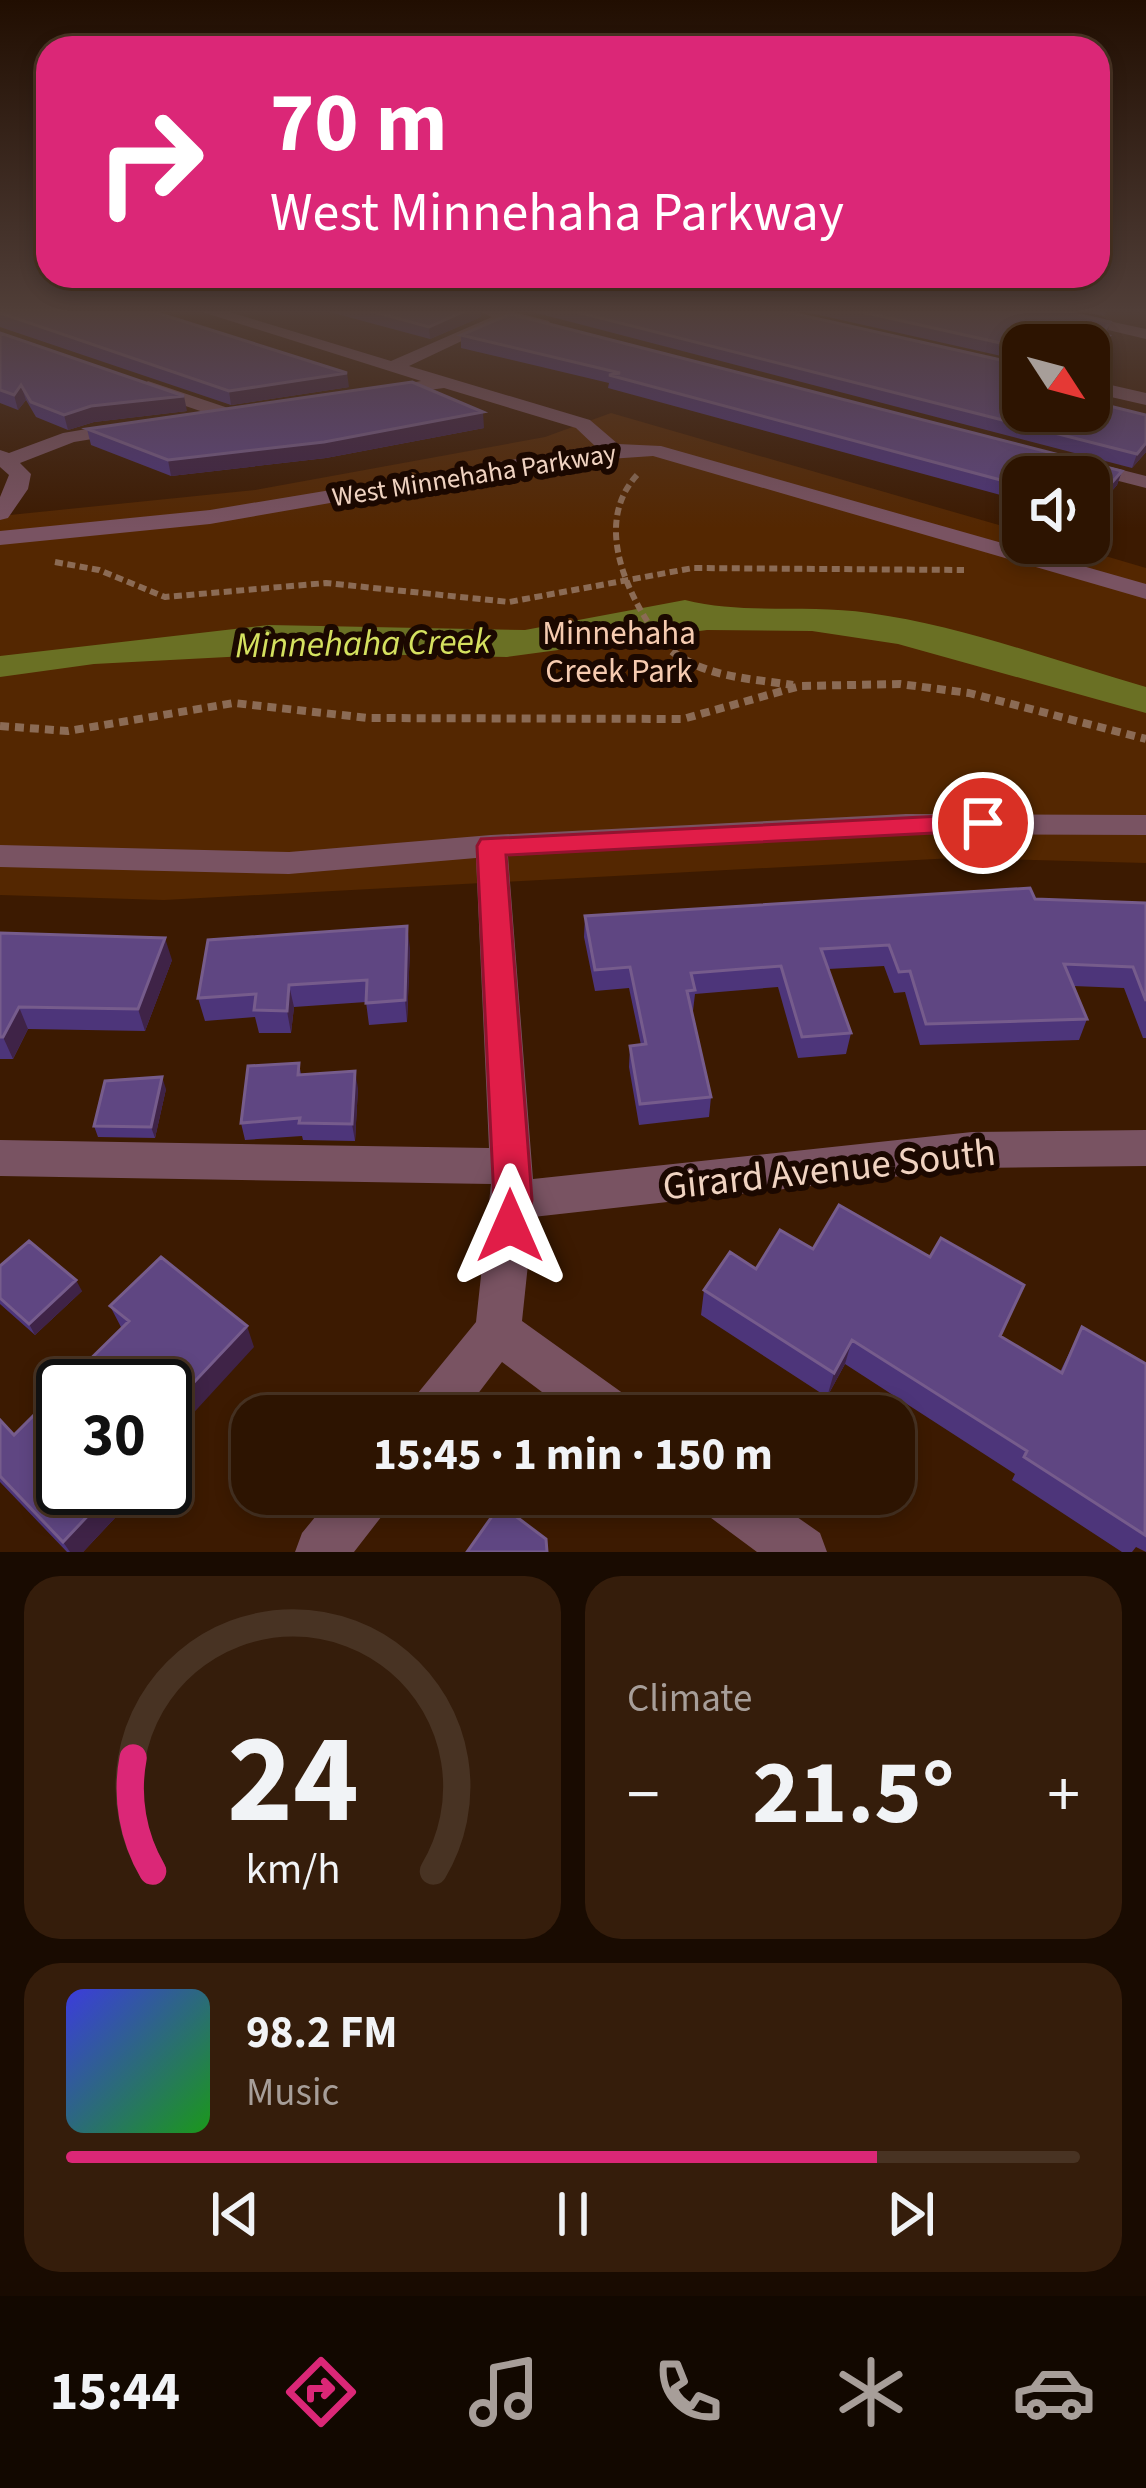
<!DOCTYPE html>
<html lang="en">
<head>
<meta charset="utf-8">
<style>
	:root { --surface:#2d1401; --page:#351d0b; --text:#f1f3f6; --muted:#a79e99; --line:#483323; --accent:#db2777 }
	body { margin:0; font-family:"Source Sans 3",sans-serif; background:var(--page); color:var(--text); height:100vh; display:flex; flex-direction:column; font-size:45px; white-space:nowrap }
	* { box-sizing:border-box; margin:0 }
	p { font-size:39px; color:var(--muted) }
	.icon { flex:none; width:66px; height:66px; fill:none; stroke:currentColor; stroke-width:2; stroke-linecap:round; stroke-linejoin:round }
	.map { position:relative; height:1552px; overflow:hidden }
	.details { display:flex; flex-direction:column; gap:24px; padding:24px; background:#190b01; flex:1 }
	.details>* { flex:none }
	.top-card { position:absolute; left:36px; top:36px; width:1074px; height:252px; border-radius:36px; box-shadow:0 6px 18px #0003,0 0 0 3px var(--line); background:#db2777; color:#fff; overflow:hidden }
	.needle { width:78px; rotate:126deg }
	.buttons { position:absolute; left:1002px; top:324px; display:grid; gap:24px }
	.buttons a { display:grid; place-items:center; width:108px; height:108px; border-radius:24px; background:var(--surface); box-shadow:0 6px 18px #0003,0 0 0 3px var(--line); font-size:60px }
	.speed { position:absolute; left:36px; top:1359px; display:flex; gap:24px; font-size:60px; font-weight:700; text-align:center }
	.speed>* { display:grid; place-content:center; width:156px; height:156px; border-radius:50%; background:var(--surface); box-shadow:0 6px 18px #0003,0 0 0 3px var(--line); line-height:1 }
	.speed .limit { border:6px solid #111; border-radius:18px; background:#fff; color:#111 }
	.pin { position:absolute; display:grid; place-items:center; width:102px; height:102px; color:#fff; margin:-51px; border:6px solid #fff; border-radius:50%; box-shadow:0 3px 12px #0007 }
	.me { position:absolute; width:132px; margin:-66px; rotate:0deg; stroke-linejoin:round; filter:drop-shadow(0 0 9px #0008) }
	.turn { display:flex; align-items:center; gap:42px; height:252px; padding:0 36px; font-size:54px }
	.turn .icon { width:156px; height:156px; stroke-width:2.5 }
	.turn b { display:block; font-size:84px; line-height:102px }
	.big { font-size:90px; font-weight:700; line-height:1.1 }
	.details .card { flex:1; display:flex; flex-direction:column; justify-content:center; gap:18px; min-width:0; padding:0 42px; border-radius:36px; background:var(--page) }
	.details .dial { align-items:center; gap:0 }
	.dial svg { height:312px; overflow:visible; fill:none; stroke:var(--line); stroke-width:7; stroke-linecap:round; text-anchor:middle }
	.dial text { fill:var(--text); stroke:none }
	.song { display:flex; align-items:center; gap:36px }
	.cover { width:144px; height:144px; border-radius:18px; background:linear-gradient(135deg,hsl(240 70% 55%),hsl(120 70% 35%)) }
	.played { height:12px; border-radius:6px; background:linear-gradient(90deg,var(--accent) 80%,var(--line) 80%) }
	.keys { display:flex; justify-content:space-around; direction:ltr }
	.heat { display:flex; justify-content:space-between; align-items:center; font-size:66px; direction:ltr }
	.details .tiles { flex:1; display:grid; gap:24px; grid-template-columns:1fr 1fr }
	.card:last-child { grid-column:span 2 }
	.trip { position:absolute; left:231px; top:1395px; width:684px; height:120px; border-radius:36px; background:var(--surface); box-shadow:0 6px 18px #0003,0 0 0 3px var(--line); font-weight:700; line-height:120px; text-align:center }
	.dock { display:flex; height:192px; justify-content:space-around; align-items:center; background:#120800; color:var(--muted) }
	.dock .icon { width:84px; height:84px }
	.dock .selected { color:var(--accent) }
	.dock b { font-size:54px; color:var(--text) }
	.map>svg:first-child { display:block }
	.green { fill:#542701 }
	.water { fill:#6a7024 }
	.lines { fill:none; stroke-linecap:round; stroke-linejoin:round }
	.path-far1 { stroke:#8b6b55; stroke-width:6; stroke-dasharray:8 4.5; stroke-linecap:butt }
	.path { stroke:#8b6b55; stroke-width:8; stroke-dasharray:9 6; stroke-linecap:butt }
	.minor { fill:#795362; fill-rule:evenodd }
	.wall { fill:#4d357a }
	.shaded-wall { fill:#3f2347 }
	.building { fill:#5f4682; stroke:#765c8c; stroke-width:3 }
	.route { fill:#e11d48; stroke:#92132f; stroke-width:3 }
	.labels { text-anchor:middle; stroke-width:12; stroke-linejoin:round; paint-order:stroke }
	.far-street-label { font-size:27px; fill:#f0d3c1; stroke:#1b0800 }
	.park-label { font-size:33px; fill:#f6cbb0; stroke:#1b0800 }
	.water-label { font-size:36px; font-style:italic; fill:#d5e15f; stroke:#1b0800 }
	.near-street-label { font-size:39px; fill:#f0d3c1; stroke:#1b0800 }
</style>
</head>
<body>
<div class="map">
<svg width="1146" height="1552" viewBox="0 0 1146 1552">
	<rect width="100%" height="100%" fill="#3c1a01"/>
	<!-- green -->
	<path class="green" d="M611,413L1023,532V543H1061L1146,568V863L954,858L164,900L0,895V516L255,490L545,437Z"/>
	<!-- water -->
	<path class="water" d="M685,600C745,615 808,604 869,613C964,626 1054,661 1146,687V713L898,644L812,631L707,630L507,657L305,653L94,664L0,677V656L269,625L525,630Z"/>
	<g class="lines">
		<!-- path-far1 -->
		<path class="path-far1" d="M637,475C592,524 628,598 663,644
			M55,562L99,570L165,597L326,583L509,602L693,568L964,570"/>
		<!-- path -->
		<path class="path" d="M661,641C694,677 747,678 793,685
			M0,726L68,731L234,703L368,718L683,719L800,686L900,684L969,693L1146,739"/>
		<!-- minor -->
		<path class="minor" d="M196,310H223L391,361L492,317L477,310H506L549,321L551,325L543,330L506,320L409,366L590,420L618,444L661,446L1146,584V599L653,456L565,462L210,524L0,545V531L210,510L595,446L576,428L444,388L376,397V389L421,381Z
			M1024,310H1057L1146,329V339Z
			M1089,380L1146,393V405L1089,392Z
			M148,381L240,412L243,416L233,422L141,391L139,387Z
			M128,422L138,428L135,432L74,442L20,463L31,474L28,489L8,518L0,520V497L9,475L0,467V450L9,453L63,433Z
			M1083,460L1146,476V488L1076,470V462Z
			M906,814L1146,815V835L906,834L508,856L533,1179L972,1132L1146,1130V1166L972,1168L533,1217L522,1321L631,1399L638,1416H574L502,1362L461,1416H406L413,1399L476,1322L491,1184L0,1176V1140L489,1148L476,858L289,874L0,867V845L289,852L491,835Z
			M334,1494H393L385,1512L354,1552H295L302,1533Z
			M695,1494H764L820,1533L827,1552H757L703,1512Z"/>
	</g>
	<!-- wall -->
	<path class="wall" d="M0,310L349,387L231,405L0,327Z
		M322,310H481V317L430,339Z
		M525,310H779L1023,411L1146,452L1132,468Z
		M797,310H1060L1106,335L1105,348L1089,364V345H1023V361Z
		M1080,310H1106L1105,316Z
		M0,333L187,411L94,422L68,430L36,417L26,400L18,410L0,403Z
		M461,335L1122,471L1117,485L1089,518V477H1023V501L608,388L609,383L461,348Z
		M484,428L326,458L171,476L91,445L87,429Z
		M1035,899L1146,903V1038H1143L1124,988L1073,986L1087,1019L1079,1040L920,1045L905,992L894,993L884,966L828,969L851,1033L846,1054L798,1058L778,987L695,994L693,1011H691L711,1097L709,1117L639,1125L629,1067L630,1046L641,1045L629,988L595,991L584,937L585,916Z
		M0,933L172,960L145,1031L28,1029L13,1059H0Z
		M410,948L407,1022L369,1025L366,1002L294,1007L291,1033H259L255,1017L205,1021L198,998Z
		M299,1063L301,1074L358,1088L355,1141L303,1140L302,1136L245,1140L241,1123Z
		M166,1089L155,1138L98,1137L94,1126Z
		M813,1249L1001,1337L1060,1372L1082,1327L1146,1364V1552L1136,1547L1132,1552H1122L1012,1480L1015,1474L845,1364L827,1397L701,1315L704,1290L756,1269Z
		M0,1266L82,1291L35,1335L0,1304Z
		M110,1306L254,1347L122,1329Z
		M0,1420L63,1488H143L83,1552H67L0,1482Z"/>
	<!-- shaded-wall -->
	<path class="shaded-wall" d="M467,310H481V317L430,339L429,327Z
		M1110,322L1107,334L1102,342L1109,336L1105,348L1089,364V354Z
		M347,373L349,387L231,405L229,391Z
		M21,385L26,400L18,410L14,395Z
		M184,396L187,411L94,422L68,430L64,415L91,406Z
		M483,412L484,428L326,458L171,476L168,460Z
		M1146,443V452L1132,468L1137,454Z
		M1122,471L1117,485L1089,518L1092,505Z
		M407,926L410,948L407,1022L405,1000Z
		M165,938L172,960L145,1031L138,1009Z
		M289,985L294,1007L291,1033L287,1011Z
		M19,1007L28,1029L13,1059L3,1037Z
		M355,1071L358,1088L355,1141L352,1124Z
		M162,1077L166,1089L155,1138L151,1127Z
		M76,1280L82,1291L35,1335L29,1324Z
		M247,1326L254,1347L165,1444V1413Z
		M852,1340L845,1364L827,1397L834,1373Z
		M114,1488H143L83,1552H70L63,1542Z"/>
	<!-- building -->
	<path class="building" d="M0,310H148L347,373L229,391L0,313Z
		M367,310H467L429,327Z
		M569,310H779L1023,365V411H1089V401L1146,415V443L1137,454Z
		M853,310H1060L1110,322L1102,334L1109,336L1089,354V345H1023V348Z
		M510,314L1122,471L1092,505L1089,504V477H1023V486L609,375L620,373L461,335Z
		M0,333L184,396L91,406L64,415L31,402L21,385L14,395L0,390Z
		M412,382L483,412L324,442L168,460L87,429Z
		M1030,888L1035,899L1146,903V1001L1133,967L1064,964L1087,1019L926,1024L910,971L899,972L889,945L821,949L851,1033L802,1037L781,966L691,973L695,990L687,991L711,1097L640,1104L630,1046L646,1044L630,967L595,970L585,916Z
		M407,926L405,1000L366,1003L367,980L289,985L287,1011L254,1010L256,994L198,998L208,940Z
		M0,933L165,938L138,1009L19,1007L3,1037H0Z
		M299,1063L298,1075L355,1071L352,1124L299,1123L300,1118L241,1123L248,1066Z
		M162,1077L151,1127L94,1126L105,1081Z
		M839,1205L930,1257L941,1238L1024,1285L1000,1336L1062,1373L1082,1327L1146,1364L1145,1535L1024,1457L1027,1451L852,1340L834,1373L704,1290L730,1252L756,1269L780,1230L813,1249Z
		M29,1241L76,1280L29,1324L0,1298V1266Z
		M161,1257L247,1326L165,1413V1386H63L129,1321L110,1306Z
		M63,1386V1488H114L63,1542L0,1476V1420L14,1435Z
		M510,1512L546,1539L547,1552H467L493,1515Z"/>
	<!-- sky -->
	<linearGradient id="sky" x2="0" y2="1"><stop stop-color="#210e01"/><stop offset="0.59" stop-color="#503e38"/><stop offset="1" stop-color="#503e38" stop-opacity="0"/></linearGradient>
	<rect width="1146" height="528" fill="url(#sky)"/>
	<!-- route -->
	<path class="route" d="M983,814L993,817L998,823L993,830L506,855L532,1200L524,1238L510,1243L496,1238L490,1226L494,1200L477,846L481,839Z"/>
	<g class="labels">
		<!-- far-street labels -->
		<g class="far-street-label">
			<text transform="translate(474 475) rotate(-9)" y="9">West Minnehaha Parkway</text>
		</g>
		<!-- park labels -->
		<g class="park-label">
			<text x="619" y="644">Minnehaha<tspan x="619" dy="38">Creek Park</tspan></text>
		</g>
		<!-- water labels -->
		<g class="water-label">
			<text transform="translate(363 642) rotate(-1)" y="13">Minnehaha Creek</text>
		</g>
		<!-- near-street labels -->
		<g class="near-street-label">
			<text transform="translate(829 1168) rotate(-6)" y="14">Girard Avenue South</text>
		</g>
	</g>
</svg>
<div class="buttons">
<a><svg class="needle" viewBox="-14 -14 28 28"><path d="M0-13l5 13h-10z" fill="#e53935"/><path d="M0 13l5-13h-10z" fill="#a79e99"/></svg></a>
<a><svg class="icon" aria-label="sound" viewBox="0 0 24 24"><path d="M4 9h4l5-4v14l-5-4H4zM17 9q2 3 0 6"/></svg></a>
</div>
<div class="speed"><div class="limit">30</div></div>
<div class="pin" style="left:983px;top:823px;background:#d93025"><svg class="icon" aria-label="arrive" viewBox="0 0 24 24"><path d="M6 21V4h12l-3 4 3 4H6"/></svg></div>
<svg class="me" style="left:510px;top:1226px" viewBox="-20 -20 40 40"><path d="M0-17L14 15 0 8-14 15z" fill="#e11d48" stroke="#fff" stroke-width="4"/></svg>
<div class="trip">15:45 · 1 min · 150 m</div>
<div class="top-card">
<div class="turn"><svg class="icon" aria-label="right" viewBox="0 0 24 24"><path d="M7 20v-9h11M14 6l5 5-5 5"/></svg><div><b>70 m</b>West Minnehaha Parkway</div></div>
</div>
</div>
<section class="details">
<div class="tiles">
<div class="card dial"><svg viewBox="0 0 100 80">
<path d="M14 69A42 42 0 1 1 86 69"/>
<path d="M14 69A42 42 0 0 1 9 40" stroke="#db2777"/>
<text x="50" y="56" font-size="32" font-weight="700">24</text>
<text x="50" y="72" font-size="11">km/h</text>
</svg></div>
<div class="card"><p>Climate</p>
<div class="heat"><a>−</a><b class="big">21.5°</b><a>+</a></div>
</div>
<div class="card">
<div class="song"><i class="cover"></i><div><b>98.2 FM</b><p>Music</p></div></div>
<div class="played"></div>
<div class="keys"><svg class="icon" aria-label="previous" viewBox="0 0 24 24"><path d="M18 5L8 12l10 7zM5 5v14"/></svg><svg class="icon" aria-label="pause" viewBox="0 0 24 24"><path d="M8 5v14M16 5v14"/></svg><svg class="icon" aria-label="next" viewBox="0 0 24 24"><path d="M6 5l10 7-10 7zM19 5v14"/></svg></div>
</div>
</div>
</section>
<nav class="dock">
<b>15:44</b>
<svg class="icon selected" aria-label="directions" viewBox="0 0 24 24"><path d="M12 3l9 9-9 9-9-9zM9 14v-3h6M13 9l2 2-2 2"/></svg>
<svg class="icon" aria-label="music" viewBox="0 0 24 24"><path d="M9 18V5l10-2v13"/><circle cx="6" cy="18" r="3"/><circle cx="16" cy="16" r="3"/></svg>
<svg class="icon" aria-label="phone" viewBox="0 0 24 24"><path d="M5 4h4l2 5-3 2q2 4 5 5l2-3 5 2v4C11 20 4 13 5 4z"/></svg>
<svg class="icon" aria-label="climate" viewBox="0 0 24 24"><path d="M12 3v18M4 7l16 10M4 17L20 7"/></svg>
<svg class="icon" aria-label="car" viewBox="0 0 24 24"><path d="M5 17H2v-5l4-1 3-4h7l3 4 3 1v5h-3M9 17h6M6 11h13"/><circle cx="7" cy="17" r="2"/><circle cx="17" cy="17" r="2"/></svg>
</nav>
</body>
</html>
